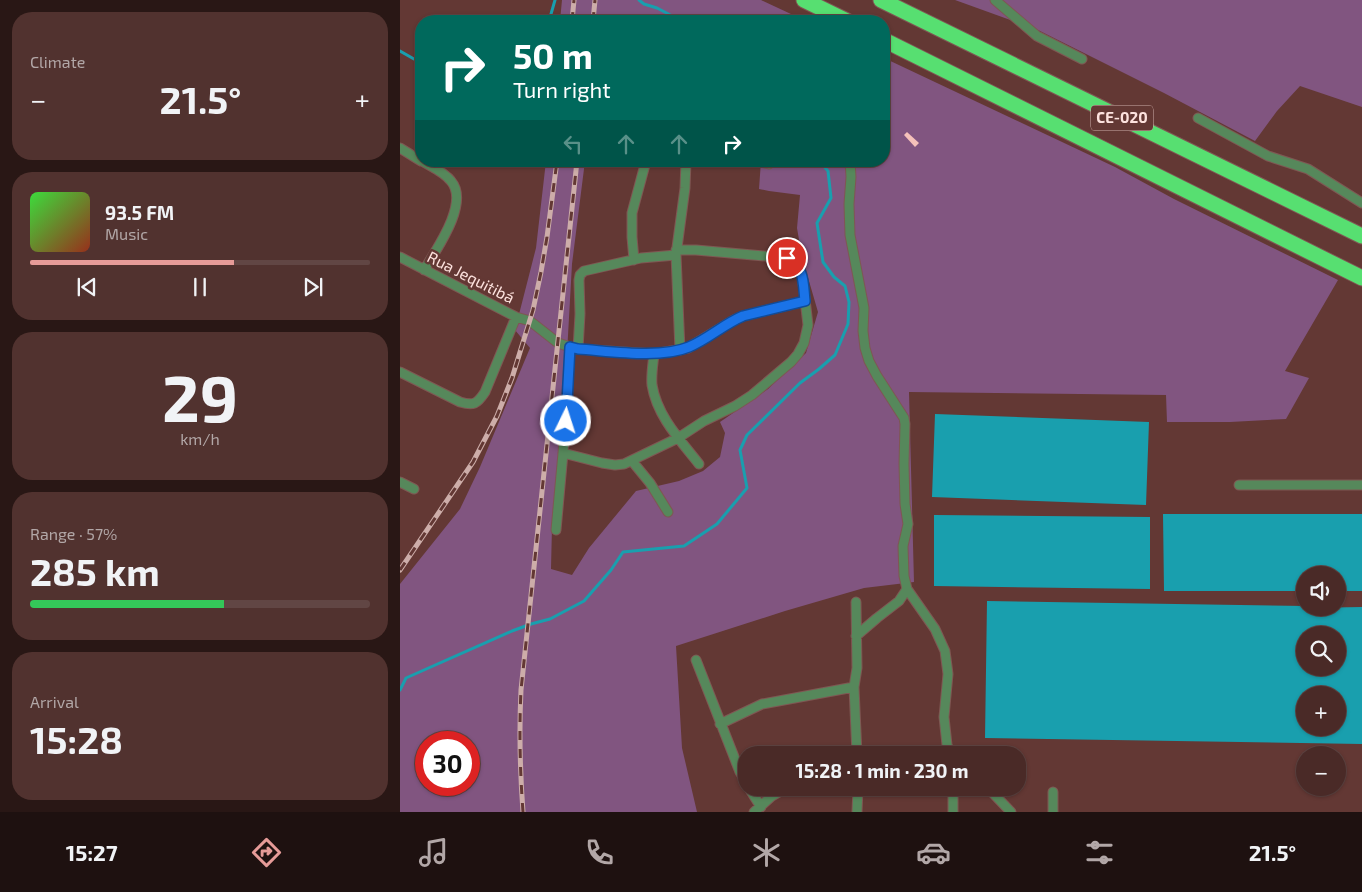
<!DOCTYPE html>
<html lang="en">
<head>
<meta charset="utf-8">
<style>
	:root { --surface:#4a2a27; --page:#51322f; --text:#f1f3f6; --muted:#b2a7a7; --line:#614644; --accent:#e69b98 }
	body { margin:0; font-family:"Exo 2",sans-serif; background:var(--page); color:var(--text); height:100vh; display:flex; flex-direction:column; font-size:19px; white-space:nowrap }
	* { box-sizing:border-box; margin:0 }
	p { font-size:16px; color:var(--muted) }
	.icon { flex:none; width:28px; height:28px; fill:none; stroke:currentColor; stroke-width:2; stroke-linecap:round; stroke-linejoin:round }
	.map { position:relative; flex:1; overflow:hidden }
	.sheet { display:flex; flex-direction:column; gap:12px; padding:12px; background:#291715; width:400px }
	.sheet>* { flex:none }
	.hud { position:absolute; left:15px; top:15px; width:475px; height:152px; border-radius:20px; box-shadow:0 1px 4px #0004,0 0 0 1px var(--line); background:#00695c; color:#fff; overflow:hidden }
	.fabs { position:absolute; left:896px; top:566px; display:grid; gap:10px }
	.fabs a { display:grid; place-items:center; width:50px; height:50px; border-radius:50%; background:var(--surface); box-shadow:0 1px 4px #0004,0 0 0 1px var(--line); font-size:25px }
	.speed { position:absolute; left:15px; top:731px; display:flex; gap:10px; font-size:25px; font-weight:700; text-align:center }
	.speed>* { display:grid; place-content:center; width:65px; height:65px; border-radius:50%; background:var(--surface); box-shadow:0 1px 4px #0004,0 0 0 1px var(--line); line-height:1 }
	.speed .limit { border:8px solid #d22; background:#fff; color:#111 }
	.pin { position:absolute; display:grid; place-items:center; width:42px; height:42px; color:#fff; margin:-21px; border:2px solid #fff; border-radius:50%; box-shadow:0 1px 5px #0007 }
	.me { position:absolute; width:55px; margin:-28px; rotate:4deg; stroke-linejoin:round; filter:drop-shadow(0 0 4px #0008) }
	.turn { display:flex; align-items:center; gap:18px; height:105px; padding:0 15px; font-size:22px }
	.turn .icon { width:65px; height:65px; stroke-width:2.5 }
	.turn b { display:block; font-size:35px; line-height:42px }
	.lanes { display:flex; align-items:center; height:48px; padding:0 15px; background:#0003; justify-content:center; gap:25px; direction:ltr }
	.lanes .off { opacity:.35 }
	.big { font-size:38px; font-weight:700; line-height:1.1 }
	.sheet .card { flex:1; display:flex; flex-direction:column; justify-content:center; gap:8px; min-width:0; padding:0 18px; border-radius:20px; background:var(--page) }
	.sheet .dial { align-items:center; gap:0 }
	.dial b { font-size:65px; line-height:1 }
	.song { display:flex; align-items:center; gap:15px }
	.cover { width:60px; height:60px; border-radius:8px; background:linear-gradient(135deg,hsl(120 70% 55%),hsl(10 70% 35%)) }
	.played { height:5px; border-radius:2px; background:linear-gradient(90deg,var(--accent) 60%,var(--line) 60%) }
	.keys { display:flex; justify-content:space-around; direction:ltr }
	.heat { display:flex; justify-content:space-between; align-items:center; font-size:28px; direction:ltr }
	.charge { height:8px; border-radius:4px; background:linear-gradient(90deg,#34c759 57%,var(--line) 0) }
	.trip { position:absolute; left:338px; top:746px; width:288px; height:50px; border-radius:20px; background:var(--surface); box-shadow:0 1px 4px #0004,0 0 0 1px var(--line); font-weight:700; line-height:50px; text-align:center }
	.tab-bar { display:flex; height:80px; justify-content:space-around; align-items:center; background:#1e1110; color:var(--muted) }
	.tab-bar .icon { width:35px; height:35px }
	.tab-bar .on { color:var(--accent) }
	.tab-bar b { font-size:22px; color:var(--text) }
	main { display:flex; flex:1; min-height:0 }
	.map>svg:first-child { display:block }
	.green { fill:#815580; fill-rule:evenodd }
	.water { fill:#199fae; fill-rule:evenodd }
	.lines { fill:none; stroke-linecap:round; stroke-linejoin:round }
	.stream { stroke:#199fae; stroke-width:3 }
	.building { fill:#f5c1ba }
	.street-casing { stroke:#7f5753; stroke-width:11 }
	.highway-casing { stroke:#7f5753; stroke-width:17 }
	.street { stroke:#56885b; stroke-width:9 }
	.highway { stroke:#57df71; stroke-width:15 }
	.rail-casing { stroke:#cdada9; stroke-width:5 }
	.rail { stroke:#633834; stroke-width:3; stroke-dasharray:9; stroke-linecap:butt }
	.route-casing { stroke:#114b97; stroke-width:12 }
	.route { stroke:#1a73e8; stroke-width:9 }
	.labels { text-anchor:middle; stroke-width:5; stroke-linejoin:round; paint-order:stroke }
	.shield { fill:#633834; stroke:#cfafab; stroke-width:1 }
	.shield-label { font-size:15px; font-weight:bold; fill:#fde2de }
	.street-label { font-size:16px; fill:#fde2de; stroke:#633834 }
</style>
</head>
<body>
<main>
<section class="sheet">
<div class="card"><p>Climate</p>
<div class="heat"><a>−</a><b class="big">21.5°</b><a>+</a></div>
</div>
<div class="card">
<div class="song"><i class="cover"></i><div><b>93.5 FM</b><p>Music</p></div></div>
<div class="played"></div>
<div class="keys"><svg class="icon" aria-label="previous" viewBox="0 0 24 24"><path d="M18 5L8 12l10 7zM5 5v14"/></svg><svg class="icon" aria-label="pause" viewBox="0 0 24 24"><path d="M8 5v14M16 5v14"/></svg><svg class="icon" aria-label="next" viewBox="0 0 24 24"><path d="M6 5l10 7-10 7zM19 5v14"/></svg></div>
</div>
<div class="card dial"><b>29</b><p>km/h</p></div>
<div class="card"><p>Range · 57%</p><b class="big">285 km</b><div class="charge"></div></div>
<div class="card"><p>Arrival</p><b class="big">15:28</b></div>
</section>
<div class="map">
<svg width="962" height="812" viewBox="0 0 962 812">
	<rect width="100%" height="100%" fill="#633834"/>
	<!-- green -->
	<path class="green" d="M162,0H361L406,21H160Z
		M555,0H962V107L900,86L877,111L855,141L764,93L638,30Z
		M484,58L715,167L774,199L938,280L885,371L909,378L886,419L830,422H767L766,395L509,392L514,582L464,588L385,611L276,646L282,748L297,812H0V584L60,509L80,467L130,348L115,330L136,248L146,161H185L172,264L165,389L152,526L151,569L172,575L189,548L236,491L279,481L303,471L320,457L325,433L320,422L368,389L406,353L418,312L402,257L397,228L400,195L369,191L359,189L361,161H484ZM26,742H69V785H26Z"/>
	<!-- water -->
	<path class="water" d="M535,414L749,422L746,505L532,497Z
		M763,514H962V591H938V575H905V591H764Z
		M534,515L750,517V589L534,586Z
		M587,601L905,606V608L962,607V744L585,738ZM905,635H938V668H905ZM905,695H938V728H905Z"/>
	<g class="lines">
		<!-- stream -->
		<path class="stream" d="M239,0L244,4L257,8L282,21
			M149,21L155,0
			M0,51L21,63
			M0,690L6,678L112,631L131,624L150,619L184,601L211,570L223,552L284,546L317,524L347,488L340,450L347,435L400,383L419,369L435,355L448,324L449,302L445,286L434,277L423,262L417,223L431,198L428,171L419,161"/>
	</g>
	<!-- building -->
	<path class="building" d="M507,132L519,143L515,147L504,135Z"/>
	<g class="lines">
		<!-- street casing -->
		<g class="street-casing">
			<path id="street" d="M595,0L637,36L682,59
				M798,118L868,156L908,169L962,203
				M0,148L21,161
				M22,161C32,167 44,172 51,181C70,203 36,250 24,270
				M357,161L369,164
				M450,161L451,177L449,204L450,235L464,308L463,331L465,348L469,361L477,376L504,418L505,424L504,464L505,504L508,524L503,546L504,576L507,589L535,629L545,651L548,674L544,717L547,745L551,755
				M0,257L116,317L130,321L158,343L170,347L178,349L254,354L288,348L334,320L343,316L405,301
				M234,260L232,237V213L246,161
				M178,349L180,314L179,280L180,275L184,271L241,258L276,255
				M280,350L276,255L285,188L286,161
				M254,354C253,364 251,375 252,385C257,416 280,440 299,464
				M0,372L60,402C74,406 77,404 85,392L116,317
				M163,453L202,463L215,465L224,464L278,438L304,421L335,406L352,395L391,362L398,354L404,343L408,325L402,274C398,266 394,262 387,258L296,250H276
				M232,461L250,483L268,512
				M0,482L14,489
				M839,485H962
				M156,530L163,453L170,347
				M456,602L457,668L454,687L457,755
				M456,636L477,618L499,601L507,589
				M296,660L340,772L346,782
				M320,724L362,704L454,687
				M349,788L361,807
				M553,788V812
				M586,788L589,789L611,812
				M653,792V812
				M354,812L372,796L386,788
				M457,812L458,788"/>
		</g>
		<!-- highway casing -->
		<g class="highway-casing">
			<path id="highway" d="M404,0L447,21
				M481,0L962,236
				M484,40L962,278"/>
		</g>
		<!-- street -->
		<use href="#street" class="street"/>
		<!-- highway -->
		<use href="#highway" class="highway"/>
		<!-- rail casing -->
		<g class="rail-casing">
			<path id="rail" d="M172,21L174,0
				M193,21L195,0
				M0,570L73,462L97,416L112,378L133,310L141,272L147,237L157,161
				M123,812C120,771 119,731 121,690L177,161"/>
		</g>
		<!-- rail -->
		<use href="#rail" class="rail"/>
	</g>
	<g class="lines">
		<!-- route casing -->
		<g class="route-casing">
			<path id="route" d="M166,421L170,347L178,349C210,351 260,359 289,347C308,339 324,324 343,316L405,301C403,283 405,268 387,258"/>
		</g>
		<!-- route -->
		<use href="#route" class="route"/>
	</g>
	<g class="labels">
		<!-- shield labels -->
		<rect class="shield" x="691" y="105.5" width="62" height="25" rx="4"/>
		<g class="shield-label">
			<text x="722" y="123">CE-020</text>
		</g>
		<!-- street labels -->
		<g class="street-label">
			<text transform="translate(71 277) rotate(27)" y="6">Rua Jequitibá</text>
		</g>
	</g>
</svg>
<div class="fabs">
<a><svg class="icon" aria-label="sound" viewBox="0 0 24 24"><path d="M4 9h4l5-4v14l-5-4H4zM17 9q2 3 0 6"/></svg></a>
<a><svg class="icon" aria-label="search" viewBox="0 0 24 24"><circle cx="10" cy="10" r="6"/><path d="M15 15l6 6"/></svg></a>
<a>+</a>
<a>−</a>
</div>
<div class="speed"><div class="limit">30</div></div>
<div class="pin" style="left:387px;top:258px;background:#d93025"><svg class="icon" aria-label="arrive" viewBox="0 0 24 24"><path d="M6 21V4h12l-3 4 3 4H6"/></svg></div>
<svg class="me" style="left:166px;top:421px" viewBox="-20 -20 40 40"><circle r="17" fill="#1a73e8" stroke="#fff" stroke-width="3"/><path d="M0-11L8 9 0 5-8 9z" fill="#fff"/></svg>
<div class="trip">15:28 · 1 min · 230 m</div>
<div class="hud">
<div class="turn"><svg class="icon" aria-label="right" viewBox="0 0 24 24"><path d="M7 20v-9h11M14 6l5 5-5 5"/></svg><div><b>50 m</b>Turn right</div></div>
<div class="lanes"><svg class="icon off" aria-label="left" viewBox="0 0 24 24"><path d="M17 20v-9H6M10 6l-5 5 5 5"/></svg><svg class="icon off" aria-label="ahead" viewBox="0 0 24 24"><path d="M12 20V5M6 11l6-6 6 6"/></svg><svg class="icon off" aria-label="ahead" viewBox="0 0 24 24"><path d="M12 20V5M6 11l6-6 6 6"/></svg><svg class="icon" aria-label="right" viewBox="0 0 24 24"><path d="M7 20v-9h11M14 6l5 5-5 5"/></svg></div>
</div>
</div>
</main>
<nav class="tab-bar">
<b>15:27</b>
<svg class="icon on" aria-label="directions" viewBox="0 0 24 24"><path d="M12 3l9 9-9 9-9-9zM9 14v-3h6M13 9l2 2-2 2"/></svg>
<svg class="icon" aria-label="music" viewBox="0 0 24 24"><path d="M9 18V5l10-2v13"/><circle cx="6" cy="18" r="3"/><circle cx="16" cy="16" r="3"/></svg>
<svg class="icon" aria-label="phone" viewBox="0 0 24 24"><path d="M5 4h4l2 5-3 2q2 4 5 5l2-3 5 2v4C11 20 4 13 5 4z"/></svg>
<svg class="icon" aria-label="climate" viewBox="0 0 24 24"><path d="M12 3v18M4 7l16 10M4 17L20 7"/></svg>
<svg class="icon" aria-label="car" viewBox="0 0 24 24"><path d="M5 17H2v-5l4-1 3-4h7l3 4 3 1v5h-3M9 17h6M6 11h13"/><circle cx="7" cy="17" r="2"/><circle cx="17" cy="17" r="2"/></svg>
<svg class="icon" aria-label="filters" viewBox="0 0 24 24"><path d="M4 7h16M4 17h16"/><circle cx="9" cy="7" r="2"/><circle cx="15" cy="17" r="2"/></svg>
<b>21.5°</b>
</nav>
</body>
</html>
